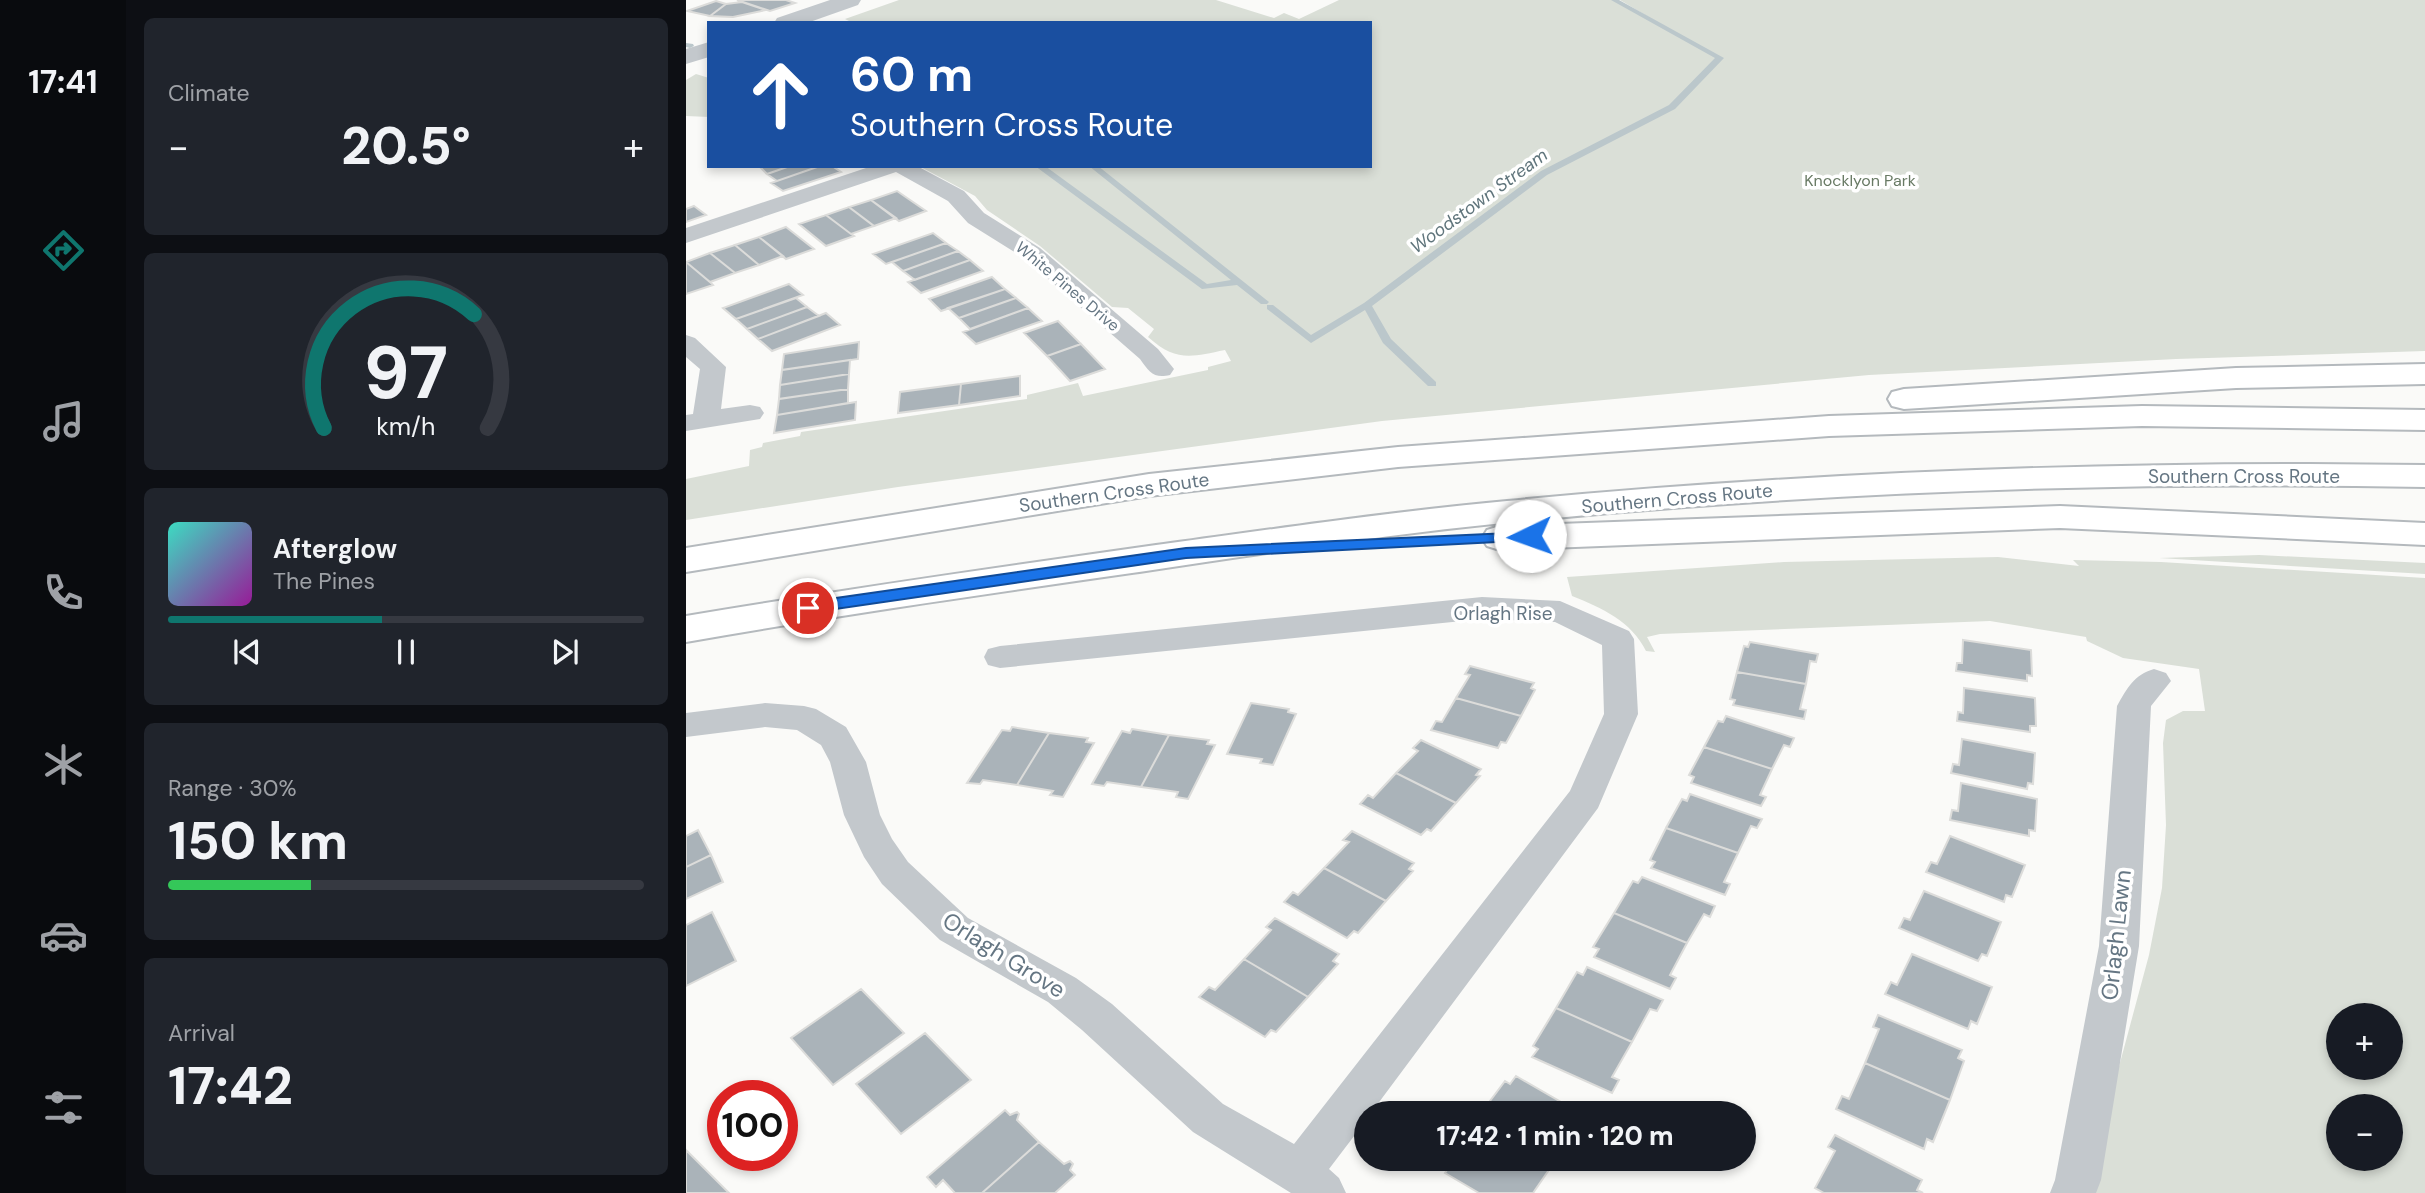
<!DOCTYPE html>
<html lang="en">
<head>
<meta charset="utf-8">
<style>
	:root { --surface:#171b24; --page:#20242c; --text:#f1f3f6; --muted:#9ea1a6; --line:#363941; --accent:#0f766e }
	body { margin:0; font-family:"DM Sans",sans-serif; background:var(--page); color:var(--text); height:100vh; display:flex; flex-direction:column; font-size:26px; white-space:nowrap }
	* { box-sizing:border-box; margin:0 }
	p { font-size:23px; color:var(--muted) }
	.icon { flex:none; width:38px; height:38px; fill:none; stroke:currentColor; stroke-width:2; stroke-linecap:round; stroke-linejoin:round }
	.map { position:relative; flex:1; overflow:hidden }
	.panel { display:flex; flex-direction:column; gap:18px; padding:18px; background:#0d0f14; width:560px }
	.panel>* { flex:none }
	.guide { position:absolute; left:21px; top:21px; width:665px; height:147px; border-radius:0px; box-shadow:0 4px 10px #0003; background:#1a4fa0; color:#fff; overflow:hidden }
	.controls { position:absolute; left:1640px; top:1003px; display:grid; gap:14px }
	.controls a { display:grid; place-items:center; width:77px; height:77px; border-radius:50%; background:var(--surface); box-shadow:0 4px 10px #0003; font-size:35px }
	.speed { position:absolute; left:21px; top:1080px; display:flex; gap:14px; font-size:35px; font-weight:700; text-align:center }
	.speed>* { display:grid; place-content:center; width:91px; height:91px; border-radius:50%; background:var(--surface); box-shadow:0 4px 10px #0003; line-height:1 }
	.speed .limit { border:10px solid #d22; background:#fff; color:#111 }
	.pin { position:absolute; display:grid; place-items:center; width:60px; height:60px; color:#fff; margin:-30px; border:4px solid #fff; border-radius:50%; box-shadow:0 2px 7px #0007 }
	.me { position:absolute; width:77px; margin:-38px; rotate:267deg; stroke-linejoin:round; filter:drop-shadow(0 0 5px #0008) }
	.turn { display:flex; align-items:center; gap:24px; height:147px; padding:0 28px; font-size:32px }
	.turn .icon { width:91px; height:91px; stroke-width:2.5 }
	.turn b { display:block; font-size:49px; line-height:60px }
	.big { font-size:52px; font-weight:800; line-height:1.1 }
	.panel .widget { flex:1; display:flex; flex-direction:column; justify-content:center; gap:10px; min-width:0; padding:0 24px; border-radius:10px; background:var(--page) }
	.panel .dial { align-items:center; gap:0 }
	.dial svg { height:182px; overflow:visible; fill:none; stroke:var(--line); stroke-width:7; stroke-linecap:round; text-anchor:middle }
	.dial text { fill:var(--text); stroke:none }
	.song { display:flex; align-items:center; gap:21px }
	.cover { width:84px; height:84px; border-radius:10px; background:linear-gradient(135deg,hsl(170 70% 55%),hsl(300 70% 35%)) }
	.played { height:7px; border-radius:4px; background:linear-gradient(90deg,var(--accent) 45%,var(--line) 45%) }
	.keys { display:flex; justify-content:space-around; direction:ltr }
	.heat { display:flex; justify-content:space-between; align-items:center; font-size:38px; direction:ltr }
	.charge { height:10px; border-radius:5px; background:linear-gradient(90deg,#34c759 30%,var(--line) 0) }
	.trip { position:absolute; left:668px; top:1101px; width:402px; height:70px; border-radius:35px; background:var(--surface); box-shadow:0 4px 10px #0003; font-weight:800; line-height:70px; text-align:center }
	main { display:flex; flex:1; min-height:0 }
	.tab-bar { display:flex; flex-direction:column; width:126px; justify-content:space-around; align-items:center; background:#090b0e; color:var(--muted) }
	.tab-bar .icon { width:49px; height:49px }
	.tab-bar .current { color:var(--accent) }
	.tab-bar b { font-size:32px; color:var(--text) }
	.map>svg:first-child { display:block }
	.green { fill:#dadfd7; fill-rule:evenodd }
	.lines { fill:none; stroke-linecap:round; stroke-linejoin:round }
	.stream { fill:#bbc7cb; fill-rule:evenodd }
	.building { fill:#aab3b9; stroke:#dcdcda; stroke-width:2 }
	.motorway-casing { stroke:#b4b9bd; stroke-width:4 }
	.minor { fill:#c3c8cc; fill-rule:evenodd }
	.tertiary { fill:#c3c8cc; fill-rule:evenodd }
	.motorway { fill:#fff; fill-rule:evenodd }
	.route { fill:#1a73e8; stroke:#114b97; stroke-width:2 }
	.labels { text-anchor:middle; stroke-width:7; stroke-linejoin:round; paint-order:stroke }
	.far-park-label { font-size:16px; fill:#687a64; stroke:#fff }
	.far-street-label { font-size:16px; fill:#657683; stroke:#fff }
	.far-water-label { font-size:18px; font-style:italic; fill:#60757c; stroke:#fff }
	.street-label { font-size:19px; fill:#657683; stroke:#fff }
	.near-street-label { font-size:23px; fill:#657683; stroke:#fff }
</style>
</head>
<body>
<main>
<nav class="tab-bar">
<b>17:41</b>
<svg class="icon current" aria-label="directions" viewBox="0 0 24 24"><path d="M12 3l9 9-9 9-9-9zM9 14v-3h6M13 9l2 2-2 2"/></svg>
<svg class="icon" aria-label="music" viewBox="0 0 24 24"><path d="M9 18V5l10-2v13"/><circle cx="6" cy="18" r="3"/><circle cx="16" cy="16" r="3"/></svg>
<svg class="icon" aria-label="phone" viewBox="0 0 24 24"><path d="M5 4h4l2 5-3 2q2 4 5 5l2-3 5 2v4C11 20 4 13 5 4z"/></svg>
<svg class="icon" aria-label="climate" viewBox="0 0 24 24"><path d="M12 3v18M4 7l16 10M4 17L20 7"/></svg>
<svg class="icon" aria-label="car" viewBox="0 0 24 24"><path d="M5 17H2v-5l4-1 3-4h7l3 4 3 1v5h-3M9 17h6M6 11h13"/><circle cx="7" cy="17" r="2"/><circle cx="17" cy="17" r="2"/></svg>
<svg class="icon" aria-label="filters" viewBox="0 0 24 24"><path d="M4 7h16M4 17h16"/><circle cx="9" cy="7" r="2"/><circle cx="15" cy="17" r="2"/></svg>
</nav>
<section class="panel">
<div class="widget"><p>Climate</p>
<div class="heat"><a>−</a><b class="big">20.5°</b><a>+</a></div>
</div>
<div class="widget dial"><svg viewBox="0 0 100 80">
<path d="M14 69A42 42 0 1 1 86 69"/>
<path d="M14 69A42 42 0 0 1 80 19" stroke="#0f766e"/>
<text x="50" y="56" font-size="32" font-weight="700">97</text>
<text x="50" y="72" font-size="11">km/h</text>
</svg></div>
<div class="widget">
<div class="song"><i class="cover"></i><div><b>Afterglow</b><p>The Pines</p></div></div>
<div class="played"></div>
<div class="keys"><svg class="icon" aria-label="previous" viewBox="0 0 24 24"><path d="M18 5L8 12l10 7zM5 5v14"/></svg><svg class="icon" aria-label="pause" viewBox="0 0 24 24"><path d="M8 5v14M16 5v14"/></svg><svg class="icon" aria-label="next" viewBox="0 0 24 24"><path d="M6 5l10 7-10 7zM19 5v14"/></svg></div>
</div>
<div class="widget"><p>Range · 30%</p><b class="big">150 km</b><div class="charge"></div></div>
<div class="widget"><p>Arrival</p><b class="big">17:42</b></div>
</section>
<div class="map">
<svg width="1739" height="1193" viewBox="0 0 1739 1193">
	<rect width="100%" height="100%" fill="#fafaf8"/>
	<!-- green -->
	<path class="green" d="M213,0H530L588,18L598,13L613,19L653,0H928L993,35L934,0H1739V351L1490,359L1183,375L696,421L212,487L0,520V479L63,466L64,450L76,447L77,443L114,436L115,432L341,399V395L392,383L397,396L522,370V367L545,361L539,350C505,357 490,362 462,337L468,329L442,308L426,307L354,246L301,210L289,196L233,166H684V23H158L163,21L159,19Z
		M10,74L23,78V117L0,116V80Z
		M1573,555L1739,563V574L1473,558Z
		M1312,557L1393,566L1387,560L1475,562L1739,578V1193H1399L1463,955L1476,888L1480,825L1477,743L1480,720L1497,711H1519L1513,669L1437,658L1401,641L1400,637L1304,621L974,634L961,637L969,652L960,651C945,621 916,608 886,596L881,577L1098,562ZM1652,1015H1704V1068H1652ZM1652,1106H1704V1158H1652Z"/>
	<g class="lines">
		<!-- stream -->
		<path class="stream" d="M925,0H933L1038,58L989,109L861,175L686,306L705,339L750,382V386H742L697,343L679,310L625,343L581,309V305H587L625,335L678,303L855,171L983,105L1029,58Z
			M0,43L7,44L8,46L4,48L0,47Z
			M349,166H359L521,284L545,280L403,166H412L583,302L581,304H575L551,285L516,289Z"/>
	</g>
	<!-- building -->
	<path class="building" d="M51,0H100L109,3L84,11Z
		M30,1L40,4L24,16L1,11Z
		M56,2L80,10L47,17L24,16L40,4Z
		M73,166H104L81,174Z
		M104,166H134L91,181L81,174Z
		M134,166H146L155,172L97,191L85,183Z
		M211,191L240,211L213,221L185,200Z
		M185,200L210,218L188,226L163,207Z
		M8,206L20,215L0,222V209Z
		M163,207L188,226L165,234L140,215Z
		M140,215L165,234L168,236L140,246L113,224Z
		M100,227L128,249L100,259L73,237Z
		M247,233L260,243L200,264L187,254Z
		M73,237L97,256L73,265L49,245Z
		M260,243L272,251L217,271L206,262Z
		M49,245L73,265L49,273L24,253Z
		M272,251L284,260L229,280L217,271Z
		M24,253L49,273L24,282L0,262Z
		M284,260L297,271L235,293L222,282Z
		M0,262L24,282L27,285L0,294Z
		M306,277L319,289L255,311L243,299Z
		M103,284L117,295L50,319L37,308Z
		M319,289L330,298L273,318L262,308Z
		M110,298L121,307L61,329L50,319Z
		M330,298L342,308L284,329L273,318Z
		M121,307L133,316L72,339L61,329Z
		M342,308L356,321L290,344L277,332Z
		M140,313L154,325L86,351L72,339Z
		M372,321L395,344L361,356L338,333Z
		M173,342L172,359L96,370L98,354Z
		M395,344L419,369L384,381L361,356Z
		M164,360L163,374L94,385L96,370Z
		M163,374L162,389L93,399L94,385Z
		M334,376V396L273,405L275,384Z
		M275,384L273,405L212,413L214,392Z
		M162,389V403L91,415L93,399Z
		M170,402L169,420L88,433L91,415Z
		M1277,640L1345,650L1346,676L1341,675V681L1270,671L1271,663H1276Z
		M1064,642L1132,654L1130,662L1124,661L1120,684L1051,672L1058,646L1062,647Z
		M784,666L848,683L845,688L849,690L835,716L770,698L784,675L779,674Z
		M1051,672L1120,684L1114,709L1120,710L1118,719L1047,705L1049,700L1044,699Z
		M1278,688L1349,698L1350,726H1344V732L1271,721L1272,712L1277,713Z
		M770,698L835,716L820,743L815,742L812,748L745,730L750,721L756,722Z
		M565,703L603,709L602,712L610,714L587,765L574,763L576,759L541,754Z
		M1040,716L1108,738L1104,747L1098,745L1086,769L1018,747L1032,721L1037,722Z
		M326,727L363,733L331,785L297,780L294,784L281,783L316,730L324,731Z
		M446,729L483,735L455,787L421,782L418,786L406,784L436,731L444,733Z
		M363,733L402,738L400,742L408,743L377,797L364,795L367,791L331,785Z
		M483,735L523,740L521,744L529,745L502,799L490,797L492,792L455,787Z
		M1276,739L1349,753L1347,784L1342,783L1341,789L1265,773L1267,764L1273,765Z
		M735,740L795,769L790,775L794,776L770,803L710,773L732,751L727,748Z
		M1018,747L1086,769L1074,795L1080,797L1075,806L1005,783L1008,777L1003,775Z
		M710,773L770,803L745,831L741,829L735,835L674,804L682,795L687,798Z
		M1275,783L1351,799L1349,831L1343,830V836L1264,820L1266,810L1272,811Z
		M1004,794L1076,819L1071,828L1065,826L1052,853L980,828L996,799L1001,801Z
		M980,828L1052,853L1038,882L1044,884L1039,895L965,868L969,862L964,860Z
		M12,830L25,855L0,867V836Z
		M666,831L728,863L723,869L727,871L700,901L638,868L663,842L657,840Z
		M1264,836L1339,865L1326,897L1320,895L1318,902L1240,872L1245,862L1251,864Z
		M25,855L37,882L0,899V867Z
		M638,868L700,901L672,933L668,931L661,938L598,902L607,892L612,895Z
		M956,877L1029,906L1024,917L1018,914L1001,943L928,913L947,881L952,883Z
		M1238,891L1315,922L1301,956L1296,954L1292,961L1213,928L1218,918L1224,920Z
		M26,912L50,961L0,986V925Z
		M928,913L1001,943L984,975L990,978L984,989L908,957L913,949L907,947Z
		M589,918L653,954L647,961L652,964L622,997L558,959L585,930L580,927Z
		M1226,954L1306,987L1291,1024L1285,1021L1282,1029L1199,994L1205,982L1211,985Z
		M558,959L622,997L590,1032L585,1030L579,1037L513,997L523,987L529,990Z
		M901,967L977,1000L971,1011L964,1009L946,1042L870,1008L891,972L897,975Z
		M175,989L218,1033L147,1085L105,1038Z
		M870,1008L946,1042L926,1077L933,1080L926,1093L846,1057L852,1049L847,1046Z
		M1192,1015L1276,1050L1272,1058L1278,1061L1264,1100L1179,1063L1193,1029L1187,1027Z
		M239,1033L285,1080L215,1134L170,1084Z
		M1179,1063L1264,1100L1247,1142L1241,1139L1238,1149L1150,1109L1156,1096L1163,1099Z
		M830,1076L894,1113H795L819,1081L824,1084Z
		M319,1110L324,1115L331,1112L333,1114L331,1120L353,1142L296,1193H269L257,1180L250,1187L241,1177Z
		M1149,1135L1236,1180L1231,1190L1237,1193H1138L1129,1188L1149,1151L1142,1147Z
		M353,1142L378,1164L384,1161L387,1164L384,1170L389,1175L369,1193H296Z
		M0,1150L43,1193H0Z
		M762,1158H857L867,1164L847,1193H793L759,1173L766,1163L760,1160Z"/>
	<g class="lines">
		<!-- motorway casing -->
		<g class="motorway-casing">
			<path id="motorway" d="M1739,364V384L1550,388L1218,409L1206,406L1202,399L1206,392L1218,389L1550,368Z
				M1456,406L1739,410V430L1456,426L1143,436L712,467L463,496L0,572V548L463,474L712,447L1143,416Z
				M1624,464L1739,465V487C1431,481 1124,492 817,523C698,535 579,553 460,571C307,593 153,615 0,642V616C154,590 308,568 463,546C582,530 701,512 821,501C1088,475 1356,464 1624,464Z
				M1374,506L1739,523V545L1374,528L814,550L801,546L796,538L801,530L814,526Z"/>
		</g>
		<!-- minor -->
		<path class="minor" d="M186,166H231L278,191L298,213L354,248L472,349L488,369L484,375C468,379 463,372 454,359L338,258L282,223L262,201L210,172L0,243V228Z
			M0,335L9,338L40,367L35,409L64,405L74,407L78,413L74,419L0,431V415L7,414L14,369L0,357Z
			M796,597L874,601L943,631L948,639L952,714L912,808L685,1113H681V1119L643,1169L653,1178L660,1193H605L507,1132L396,1030L362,1002L254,940L196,884L178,857L158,815L144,762L135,745L111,730L79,727L0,737V713L79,703L118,706L130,709L160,727L180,762L194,815L206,839L222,862L282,918L390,978L426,1004L537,1104L608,1144L884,791L918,714L916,645L869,622L796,619L314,668L302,665L298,657L302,649L314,646Z
			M1468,669L1480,673L1485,681L1465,706L1453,946L1415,1180L1410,1193H1364L1369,1180L1413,946L1431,706C1441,688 1448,675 1468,669Z"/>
		<!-- tertiary -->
		<path class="tertiary" d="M144,0H175L172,5L121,23H88L91,18Z
			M23,42V57L0,64V49Z"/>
		<!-- motorway -->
		<use href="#motorway" class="motorway"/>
	</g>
	<!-- route -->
	<path class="route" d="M844,532L849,533L852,536L849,540L500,558L122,613L114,608L122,602L500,548Z"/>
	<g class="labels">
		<!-- far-park labels -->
		<g class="far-park-label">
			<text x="1174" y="186">Knocklyon Park</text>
		</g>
		<!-- far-street labels -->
		<g class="far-street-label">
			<text transform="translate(382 286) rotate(40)" y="6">White Pines Drive</text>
		</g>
		<!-- far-water labels -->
		<g class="far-water-label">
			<text transform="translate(793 201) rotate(-36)" y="6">Woodstown Stream</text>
		</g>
		<!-- street labels -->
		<g class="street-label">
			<text x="1558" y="483">Southern Cross Route</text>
			<text transform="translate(428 492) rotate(-8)" y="7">Southern Cross Route</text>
			<text transform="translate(991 498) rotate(-5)" y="7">Southern Cross Route</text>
			<text x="817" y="620">Orlagh Rise</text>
		</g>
		<!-- near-street labels -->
		<g class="near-street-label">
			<text transform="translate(1430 935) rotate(-84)" y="8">Orlagh Lawn</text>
			<text transform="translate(318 955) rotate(32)" y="8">Orlagh Grove</text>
		</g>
	</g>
</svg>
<div class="controls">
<a>+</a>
<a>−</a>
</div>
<div class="speed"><div class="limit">100</div></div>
<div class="pin" style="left:122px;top:608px;background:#d93025"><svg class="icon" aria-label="arrive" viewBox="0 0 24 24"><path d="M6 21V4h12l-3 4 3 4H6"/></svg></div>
<svg class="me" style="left:844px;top:536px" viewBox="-20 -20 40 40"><circle r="19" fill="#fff"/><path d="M0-13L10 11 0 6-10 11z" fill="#1a73e8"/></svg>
<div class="trip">17:42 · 1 min · 120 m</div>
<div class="guide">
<div class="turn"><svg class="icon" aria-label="ahead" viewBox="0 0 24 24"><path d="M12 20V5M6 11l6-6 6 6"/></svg><div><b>60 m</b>Southern Cross Route</div></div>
</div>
</div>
</main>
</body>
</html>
